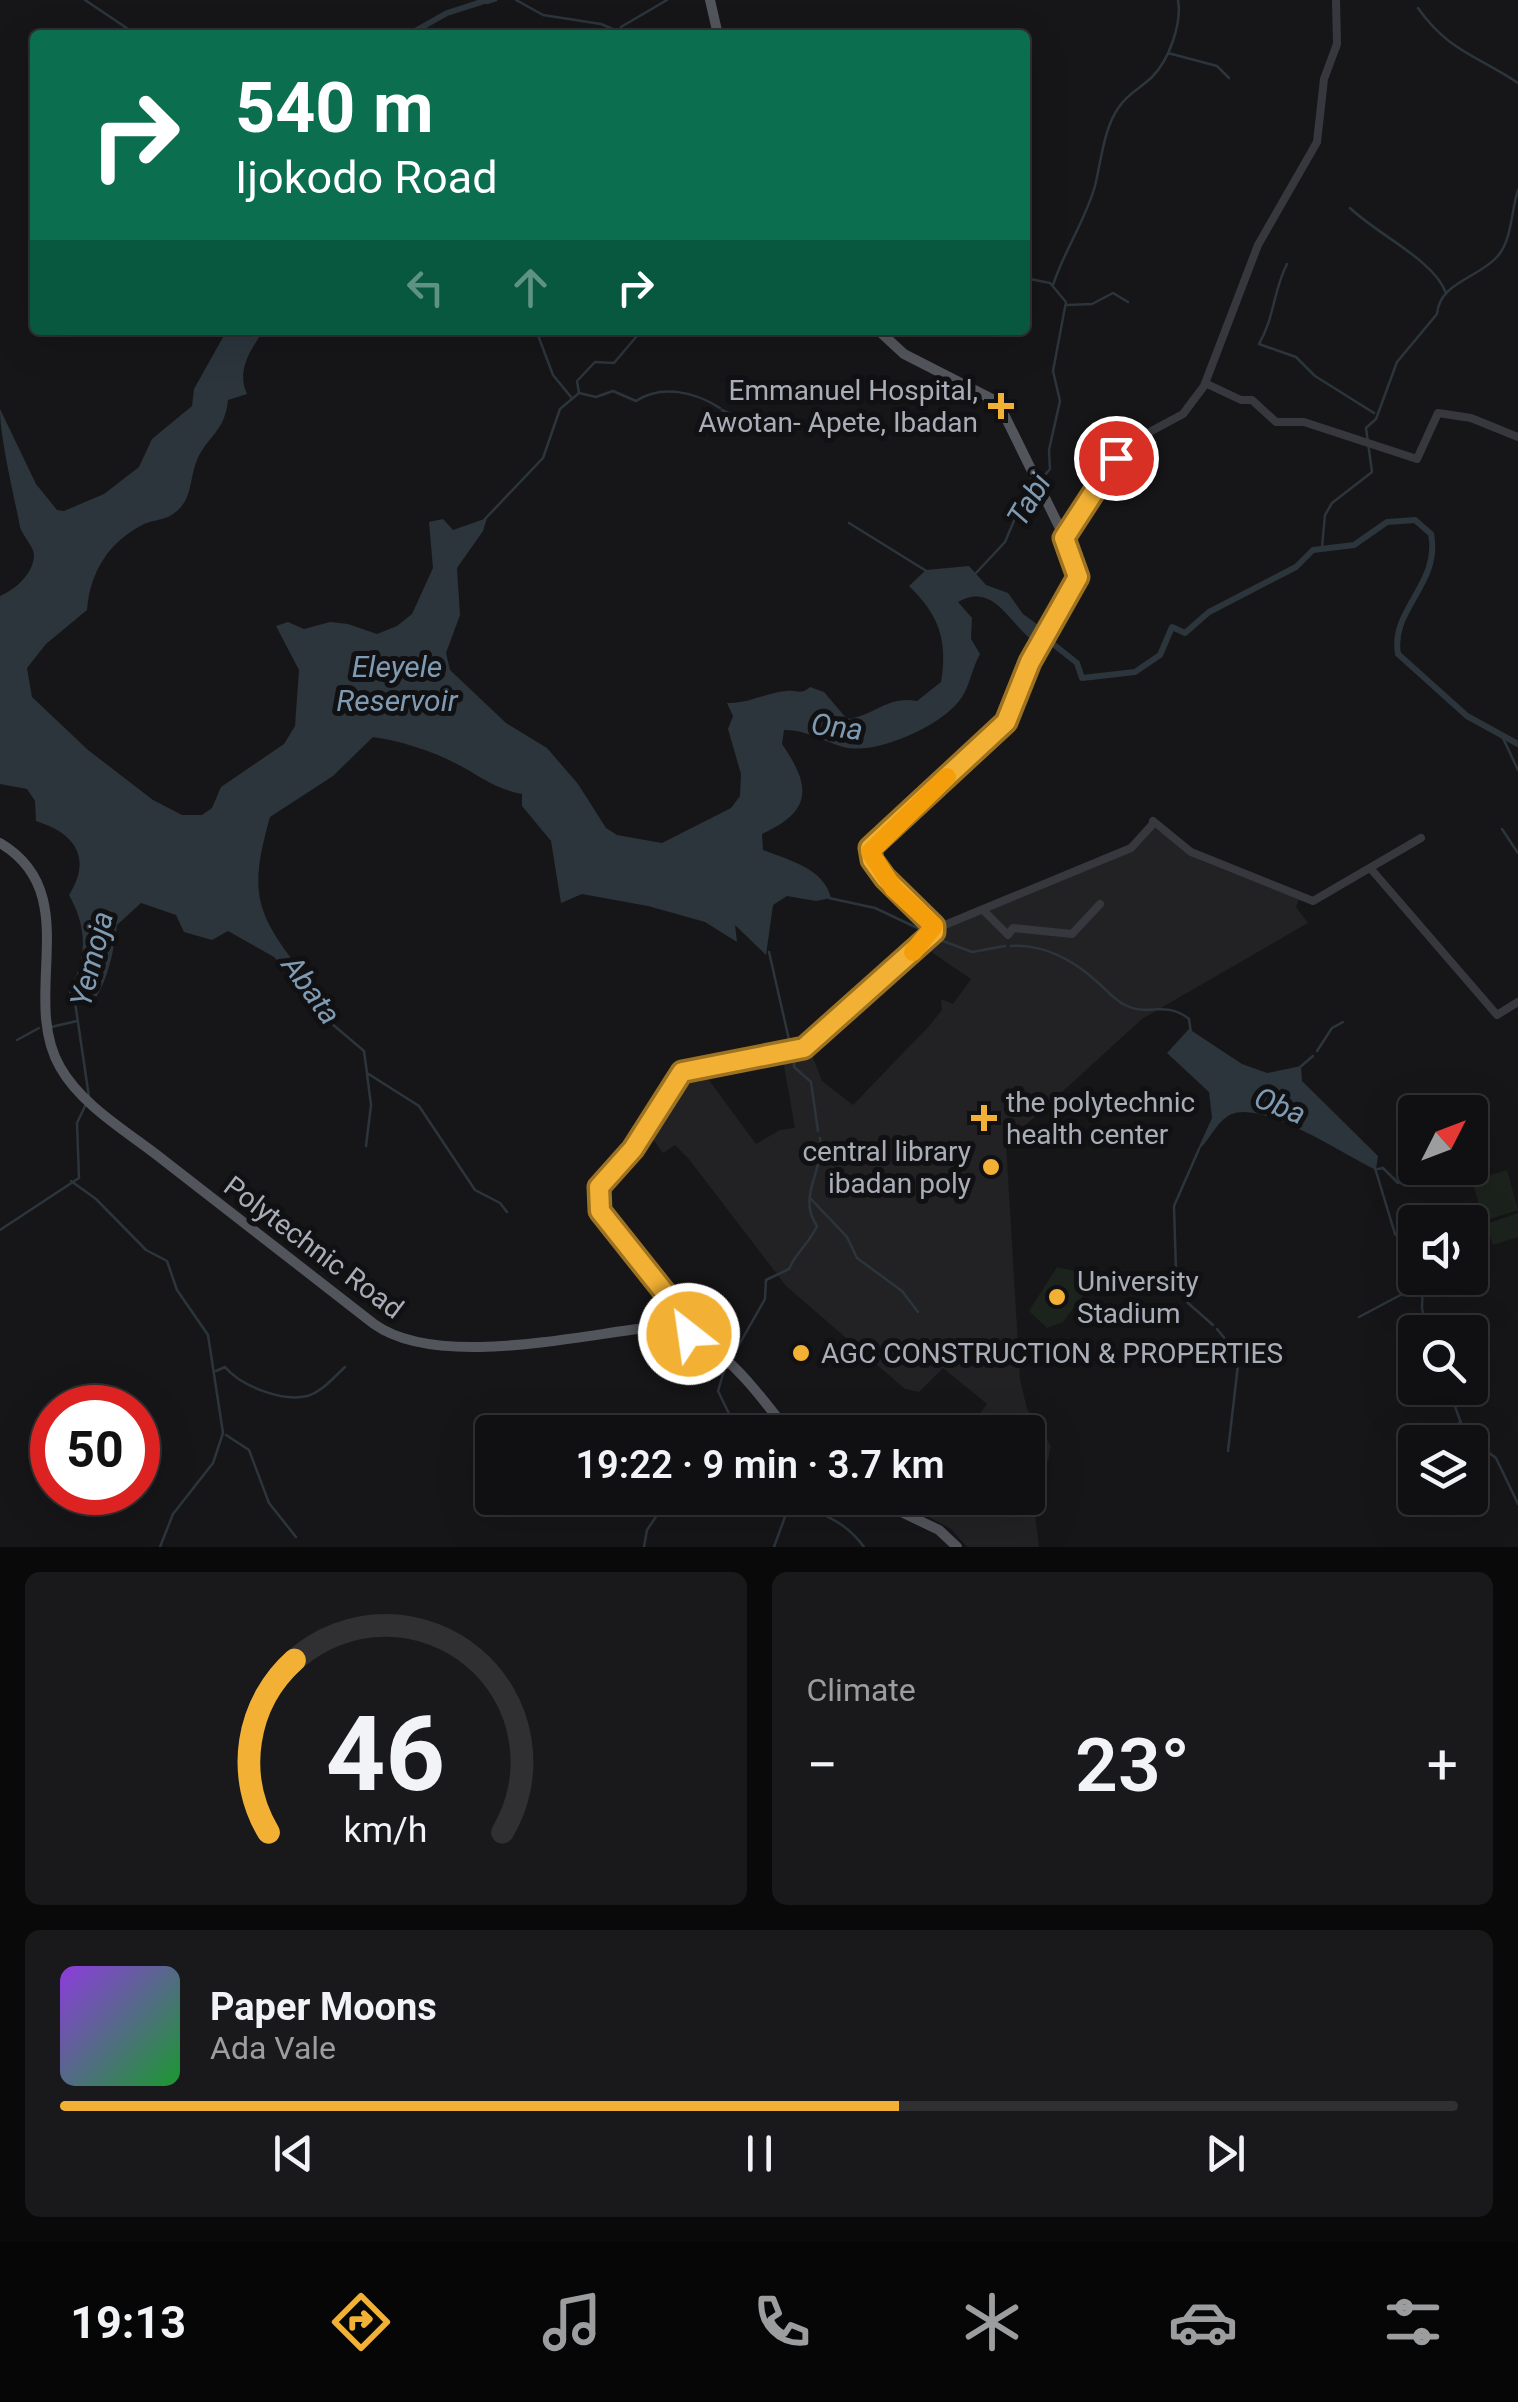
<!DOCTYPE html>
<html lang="en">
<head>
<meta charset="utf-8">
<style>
	:root { --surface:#101012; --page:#19191b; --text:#f1f3f6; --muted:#9c9d9f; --line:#303032; --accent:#f2b134 }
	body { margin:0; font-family:Roboto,sans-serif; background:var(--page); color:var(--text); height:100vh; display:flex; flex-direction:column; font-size:38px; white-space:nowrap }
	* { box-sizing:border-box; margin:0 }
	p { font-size:32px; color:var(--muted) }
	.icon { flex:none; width:55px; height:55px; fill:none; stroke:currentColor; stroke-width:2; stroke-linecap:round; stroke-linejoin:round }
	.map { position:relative; height:1547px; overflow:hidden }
	.details { display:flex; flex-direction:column; gap:25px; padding:25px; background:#09090a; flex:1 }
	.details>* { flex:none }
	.hud { position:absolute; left:30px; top:30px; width:1000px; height:305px; border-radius:10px; box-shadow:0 10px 40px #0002,0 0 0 2px var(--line); background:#0b6e4f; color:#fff; overflow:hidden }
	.needle { width:65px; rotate:48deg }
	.tools { position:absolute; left:1398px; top:1095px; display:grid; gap:20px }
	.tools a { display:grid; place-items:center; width:90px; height:90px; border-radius:10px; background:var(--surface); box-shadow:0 10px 40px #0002,0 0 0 2px var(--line); font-size:50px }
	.speed { position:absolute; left:30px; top:1385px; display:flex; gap:20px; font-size:50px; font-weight:700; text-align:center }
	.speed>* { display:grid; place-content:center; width:130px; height:130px; border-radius:50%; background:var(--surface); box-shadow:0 10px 40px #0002,0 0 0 2px var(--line); line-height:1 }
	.speed .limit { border:15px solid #d22; background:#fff; color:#111 }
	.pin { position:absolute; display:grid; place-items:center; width:85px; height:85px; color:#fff; margin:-42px; border:5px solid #fff; border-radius:50%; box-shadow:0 2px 10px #0007 }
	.me { position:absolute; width:110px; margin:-55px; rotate:330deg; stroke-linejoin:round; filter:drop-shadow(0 0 8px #0008) }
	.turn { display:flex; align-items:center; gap:35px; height:210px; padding:0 40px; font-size:45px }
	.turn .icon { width:130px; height:130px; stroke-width:2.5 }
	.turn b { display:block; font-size:70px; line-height:85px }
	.lanes { display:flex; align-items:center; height:95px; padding:0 40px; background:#0003; justify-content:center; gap:50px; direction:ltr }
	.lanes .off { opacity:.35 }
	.big { font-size:75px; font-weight:600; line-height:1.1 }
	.details .tile { flex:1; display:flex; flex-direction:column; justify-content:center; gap:15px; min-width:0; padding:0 35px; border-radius:15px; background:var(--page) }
	.details .dial { align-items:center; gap:0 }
	.dial svg { height:260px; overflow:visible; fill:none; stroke:var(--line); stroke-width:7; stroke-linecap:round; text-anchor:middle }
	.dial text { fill:var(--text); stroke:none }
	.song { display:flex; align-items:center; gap:30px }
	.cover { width:120px; height:120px; border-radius:15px; background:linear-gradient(135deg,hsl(270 70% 55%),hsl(130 70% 35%)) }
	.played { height:10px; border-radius:5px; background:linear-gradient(90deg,var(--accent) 60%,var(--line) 60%) }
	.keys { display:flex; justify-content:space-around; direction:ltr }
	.heat { display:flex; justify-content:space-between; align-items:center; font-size:55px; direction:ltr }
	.details .tiles { flex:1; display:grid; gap:25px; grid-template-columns:1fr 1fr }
	.tile:last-child { grid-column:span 2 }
	.trip { position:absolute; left:475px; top:1415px; width:570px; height:100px; border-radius:10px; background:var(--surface); box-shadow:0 10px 40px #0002,0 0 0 2px var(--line); font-weight:600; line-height:100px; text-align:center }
	.tab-bar { display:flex; height:160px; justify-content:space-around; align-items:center; background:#060607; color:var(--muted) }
	.tab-bar .icon { width:70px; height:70px }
	.tab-bar .active { color:var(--accent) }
	.tab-bar b { font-size:45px; color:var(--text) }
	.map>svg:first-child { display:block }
	.built { fill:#222225 }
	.green { fill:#1c231d }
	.water { fill:#2c353c }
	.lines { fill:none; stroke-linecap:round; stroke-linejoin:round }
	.stream { stroke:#2c353c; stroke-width:2.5 }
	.river { stroke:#2c353c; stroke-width:6 }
	.minor { stroke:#37383d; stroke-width:8 }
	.major { stroke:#53555c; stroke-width:10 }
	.route-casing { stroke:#9d7322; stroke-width:25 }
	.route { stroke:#f2b134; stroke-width:18 }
	.slow { stroke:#f59e0b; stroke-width:18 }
	.poi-dot { fill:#f2b134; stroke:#111113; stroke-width:4 }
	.labels { text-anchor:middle; stroke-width:10; stroke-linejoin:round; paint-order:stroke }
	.poi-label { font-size:28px; fill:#a8adb8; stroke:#111113; text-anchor:start }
	.street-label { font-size:28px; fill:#a8adb8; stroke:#111113 }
	.water-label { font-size:30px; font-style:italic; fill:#7f9bb3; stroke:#111113 }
</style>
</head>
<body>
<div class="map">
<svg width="1518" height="1547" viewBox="0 0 1518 1547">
	<rect width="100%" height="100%" fill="#161618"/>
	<!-- built -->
	<path class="built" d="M1153,827L1197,859L1299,899L1296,907L1308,923L1142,1019L1006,1143L1020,1379L1027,1409L1051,1446L1048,1460L1028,1485V1432H966L987,1404L943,1368L919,1392L905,1389L786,1286L688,1158L675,1145L663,1153L647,1131L680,1077L700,1068L756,1144L780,1130L795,1128L783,1060L810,1049L822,1081L853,1105L930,1025L942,1010L941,999L953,1004L971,979L924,947L945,926L1130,851Z
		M918,1498H1018L1012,1506L1034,1505L1039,1547H967L951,1529L911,1507Z"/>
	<!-- green -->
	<path class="green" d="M1507,1170L1518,1210L1484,1221L1472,1181Z
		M1518,1213V1237L1493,1245L1486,1224Z
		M1057,1267L1079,1272L1085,1293L1063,1322L1047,1328L1029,1311Z
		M595,1417L637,1423L640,1432H594Z"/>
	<!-- water -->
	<path class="water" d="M227,330H264C251,349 236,370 247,394L228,400C225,432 208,435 197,460C189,479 193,501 173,514C165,520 153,520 144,524C109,542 90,571 87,610L46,644L27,668L32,697L88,750L153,800L182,815H202L212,808L221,787L284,744L295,726L299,670L276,626L288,622L304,629L330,622L348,624L377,634L397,626L412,614L433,568L429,522L443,519L453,530L487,518L483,531L457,568L460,615L446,653L450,670L506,723L547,748L578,784L606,828L617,835L662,843L731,808L740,796L741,774L728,729L733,716L727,703C748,704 765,693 786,691C798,690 801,695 810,687L824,692L847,719C874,716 888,695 917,701L941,682C948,640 939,615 909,586L926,570L969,566L986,585L1008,593L1023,614L1045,630L1036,643C1009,625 995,581 958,602L972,618L971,639L980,654C972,668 970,685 962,697C944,725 876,756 843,747C824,741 803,729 784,730L782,744C811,786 813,811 762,834L763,850C788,860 824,868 831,898L816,901L787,896L773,905L766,955L735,925L737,942L705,922L648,906L582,894L561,903L551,841L522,806V794C495,789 480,776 457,764C432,751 401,741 373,737L333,776L270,817C248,895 256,913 303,974L290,975L274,957L228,931L212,940L184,932L176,915L141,903L117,925C114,950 108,982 92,1003H74L69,992C87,958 88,929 69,895C93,857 74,833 36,821L35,801L27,789L0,784V596C15,590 34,573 34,555C33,545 23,537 20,527C14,495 0,439 0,409L36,484L57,510L64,511L104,494L139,467L152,439L192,406L194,389Z
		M1189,1029L1242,1064L1267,1073L1301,1066L1302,1081L1378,1156L1376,1170C1347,1157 1258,1096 1228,1116C1214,1125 1209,1142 1197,1151L1212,1118L1209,1092L1167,1053Z"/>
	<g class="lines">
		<!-- stream -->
		<path class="stream" d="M85,0L137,35
			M516,0L543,15L601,24L627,35
			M487,3L496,0
			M1418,8C1448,51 1478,56 1518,83
			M621,27L667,0
			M1168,53L1217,66L1229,78
			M1350,208C1378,235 1434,260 1446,293
			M1287,264C1273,291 1275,316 1259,344L1296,357L1315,376L1374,413
			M1025,278L1050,283L1066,302L1053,371L1060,401L1049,450L1050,469L1040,481
			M1053,285C1064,251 1085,221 1095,186C1101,162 1104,127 1119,107C1128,93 1141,88 1152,77C1170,59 1182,22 1178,0
			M1067,305L1092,304L1113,293L1128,302
			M536,330L553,375L571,397
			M579,393L596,397L613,391L636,401C662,384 695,392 720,408
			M722,410L753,425
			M484,520L543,458L560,409L579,393L577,381L595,362L614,363L642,330
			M849,523L928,572
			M1322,547L1325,515L1332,503L1372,472L1366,428L1376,419L1397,362L1437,314C1439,283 1478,278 1497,257C1512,241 1511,211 1518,190
			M976,573L1005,542L1024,497L1035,486
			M1502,736L1518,770
			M1502,829L1518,853
			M829,898L875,908L928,933
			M935,938L972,952L1005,946
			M1011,946C1042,944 1072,959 1095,980C1105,988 1113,999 1125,1005C1147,1017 1166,1000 1189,1019L1191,1033
			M769,952L790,1044
			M302,974L331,1023L364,1051L367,1073L419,1106L475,1190L500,1203L507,1212
			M75,1002L89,1097
			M51,1027L77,1021
			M17,1040L39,1028
			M1317,1051L1332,1028L1343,1022
			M794,1056V1067L811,1082L818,1131
			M1299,1068L1313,1056
			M366,1146L371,1105L367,1074
			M1375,1168L1395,1234L1415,1255
			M1378,1169L1383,1168L1398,1183
			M71,1181L96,1199L146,1250L167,1261L177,1290L208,1335L223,1433L213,1463L173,1514L160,1547
			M811,1199L847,1237L857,1258L902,1291L918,1312
			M0,1230L79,1178L77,1123L85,1106
			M1176,1272L1174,1206L1199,1149
			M1423,1278L1422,1309L1429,1332
			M1178,1284L1188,1303L1213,1325
			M1359,1317L1423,1283
			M1217,1329L1239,1356L1228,1451
			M732,1357L765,1299L766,1280L789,1269C796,1252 809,1244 817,1226C796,1195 826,1169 820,1138
			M216,1371L225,1367C241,1386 282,1402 307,1396C322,1392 334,1377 345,1367
			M724,1371L718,1391L738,1432
			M1448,1388L1466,1436L1496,1458L1518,1504
			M226,1435L249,1450L269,1503L296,1537
			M1441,1442L1460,1422
			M786,1498L787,1512
			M793,1498C820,1516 842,1517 864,1547
			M644,1547L647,1530L668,1499
			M774,1547L786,1514"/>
		<!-- river -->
		<path class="river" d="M408,35L447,13L488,0
			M1043,636L1077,663L1082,678L1135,672L1160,655L1172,627L1185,633L1209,612L1296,567L1313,550L1354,545L1387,522L1415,520L1431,534C1441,584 1390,609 1398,654L1467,716L1518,744"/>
		<!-- minor -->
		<path class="minor" d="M1205,383L1241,400H1252L1276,422H1304L1417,459L1438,413L1471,418L1518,437
			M1064,538L1116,458L1144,435L1183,414L1204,386L1258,245L1317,142L1324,79L1337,44L1336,0
			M1153,821L1191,852L1313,901L1421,838
			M1371,869L1497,1015L1518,1002
			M984,911L1008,935L1013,928L1072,934L1100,904
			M935,929L1131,848L1152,825"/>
		<!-- major -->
		<path class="major" d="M710,0L718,35
			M0,843C86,894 19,995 60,1067C82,1106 128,1132 162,1159C233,1214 303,1269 374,1324C435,1368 571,1337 645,1328C713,1325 750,1385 789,1432
			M688,1337L685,1318L600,1211L599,1187L633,1149L681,1072L804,1048L934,932V927L885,879L872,860L871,848L1006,723L1030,662L1078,577L1076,561L998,402L904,354L878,330
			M872,1498L939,1530L957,1547"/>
	</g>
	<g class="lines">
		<!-- route casing -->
		<g class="route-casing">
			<path id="route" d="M689,1334L685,1318L600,1211L599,1187L633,1149L682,1072L804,1048L934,932V926L885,878L872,860L870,848L1006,722L1030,662L1078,577L1064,538L1116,458"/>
		</g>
		<!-- route -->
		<use href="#route" class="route"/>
		<!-- slow -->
		<path class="slow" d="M913,952L934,926L894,889L870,852L947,777"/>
	</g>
	<!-- markers -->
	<g class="poi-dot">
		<path d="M996 391h10v10h10v10h-10v10h-10v-10h-10v-10h10z"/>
		<path d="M979 1103h10v10h10v10h-10v10h-10v-10h-10v-10h10z"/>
		<circle cx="991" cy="1167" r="10"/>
		<circle cx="1057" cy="1297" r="10"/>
		<circle cx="801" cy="1353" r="10"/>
	</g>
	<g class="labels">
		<!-- poi labels -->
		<g class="poi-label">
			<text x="978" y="400" text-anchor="end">Emmanuel Hospital,<tspan x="978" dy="32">Awotan- Apete, Ibadan</tspan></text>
			<text x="1006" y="1112">the polytechnic<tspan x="1006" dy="32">health center</tspan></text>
			<text x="971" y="1161" text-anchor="end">central library<tspan x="971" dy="32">ibadan poly</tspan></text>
			<text x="1077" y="1291">University<tspan x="1077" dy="32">Stadium</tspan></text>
			<text x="821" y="1363">AGC CONSTRUCTION &amp; PROPERTIES</text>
		</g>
		<!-- street labels -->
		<g class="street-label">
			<text transform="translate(314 1247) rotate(37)" y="10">Polytechnic Road</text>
		</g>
		<!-- water labels -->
		<g class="water-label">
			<text transform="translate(1029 500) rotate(-59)" y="10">Tabi</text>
			<text x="397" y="677">Eleyele<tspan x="397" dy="34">Reservoir</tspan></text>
			<text transform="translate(837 727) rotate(7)" y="10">Ona</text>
			<text transform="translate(92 959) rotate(-76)" y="10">Yemoja</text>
			<text transform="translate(311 990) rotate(54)" y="10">Abata</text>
			<text transform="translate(1280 1106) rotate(22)" y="10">Oba</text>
		</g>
	</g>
</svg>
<div class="tools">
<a><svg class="needle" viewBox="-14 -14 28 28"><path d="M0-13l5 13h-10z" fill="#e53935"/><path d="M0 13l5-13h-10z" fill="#9c9d9f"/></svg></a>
<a><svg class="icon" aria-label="sound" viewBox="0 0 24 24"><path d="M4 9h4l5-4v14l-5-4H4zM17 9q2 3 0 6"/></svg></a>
<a><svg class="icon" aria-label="search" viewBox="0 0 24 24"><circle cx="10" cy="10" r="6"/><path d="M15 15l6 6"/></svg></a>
<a><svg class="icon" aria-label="layers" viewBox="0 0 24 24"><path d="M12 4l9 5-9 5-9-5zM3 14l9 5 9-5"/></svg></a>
</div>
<div class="speed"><div class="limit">50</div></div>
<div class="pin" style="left:1116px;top:458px;background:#d93025"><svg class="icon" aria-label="arrive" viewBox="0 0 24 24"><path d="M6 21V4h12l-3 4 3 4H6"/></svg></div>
<svg class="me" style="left:689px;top:1334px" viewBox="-20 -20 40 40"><circle r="17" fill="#f2b134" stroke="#fff" stroke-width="3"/><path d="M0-11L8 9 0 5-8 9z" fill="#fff"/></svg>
<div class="trip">19:22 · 9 min · 3.7 km</div>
<div class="hud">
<div class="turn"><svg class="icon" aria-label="right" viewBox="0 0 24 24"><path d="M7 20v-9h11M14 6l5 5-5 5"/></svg><div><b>540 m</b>Ijokodo Road</div></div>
<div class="lanes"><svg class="icon off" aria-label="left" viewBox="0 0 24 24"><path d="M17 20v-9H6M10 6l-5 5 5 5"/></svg><svg class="icon off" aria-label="ahead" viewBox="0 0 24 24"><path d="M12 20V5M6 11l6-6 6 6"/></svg><svg class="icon" aria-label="right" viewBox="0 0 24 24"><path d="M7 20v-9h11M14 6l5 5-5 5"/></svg></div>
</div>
</div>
<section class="details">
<div class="tiles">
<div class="tile dial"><svg viewBox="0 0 100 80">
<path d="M14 69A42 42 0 1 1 86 69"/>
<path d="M14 69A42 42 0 0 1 22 16" stroke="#f2b134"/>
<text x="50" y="56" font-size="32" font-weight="700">46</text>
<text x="50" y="72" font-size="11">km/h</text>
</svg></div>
<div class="tile"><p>Climate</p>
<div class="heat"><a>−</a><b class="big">23°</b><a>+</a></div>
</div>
<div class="tile">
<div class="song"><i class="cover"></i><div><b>Paper Moons</b><p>Ada Vale</p></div></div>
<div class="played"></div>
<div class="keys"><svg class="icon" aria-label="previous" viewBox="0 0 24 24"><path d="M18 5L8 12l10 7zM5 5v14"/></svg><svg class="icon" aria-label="pause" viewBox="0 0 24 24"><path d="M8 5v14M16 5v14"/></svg><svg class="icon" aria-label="next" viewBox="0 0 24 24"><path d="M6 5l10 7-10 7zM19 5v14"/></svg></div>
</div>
</div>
</section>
<nav class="tab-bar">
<b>19:13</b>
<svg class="icon active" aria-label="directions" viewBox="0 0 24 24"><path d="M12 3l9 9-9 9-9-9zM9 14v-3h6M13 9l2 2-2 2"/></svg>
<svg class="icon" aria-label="music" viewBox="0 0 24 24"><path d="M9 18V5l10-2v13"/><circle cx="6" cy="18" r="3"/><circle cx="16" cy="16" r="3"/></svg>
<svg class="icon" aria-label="phone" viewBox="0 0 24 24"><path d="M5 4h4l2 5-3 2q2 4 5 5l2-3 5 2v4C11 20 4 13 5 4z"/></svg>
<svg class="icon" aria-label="climate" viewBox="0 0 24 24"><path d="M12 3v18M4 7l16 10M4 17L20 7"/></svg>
<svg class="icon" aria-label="car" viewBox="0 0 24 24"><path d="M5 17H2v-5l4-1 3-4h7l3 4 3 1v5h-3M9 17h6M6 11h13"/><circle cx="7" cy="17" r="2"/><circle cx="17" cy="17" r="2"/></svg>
<svg class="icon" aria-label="filters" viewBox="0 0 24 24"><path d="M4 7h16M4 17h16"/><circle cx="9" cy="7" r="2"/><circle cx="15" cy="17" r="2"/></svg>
</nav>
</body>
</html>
